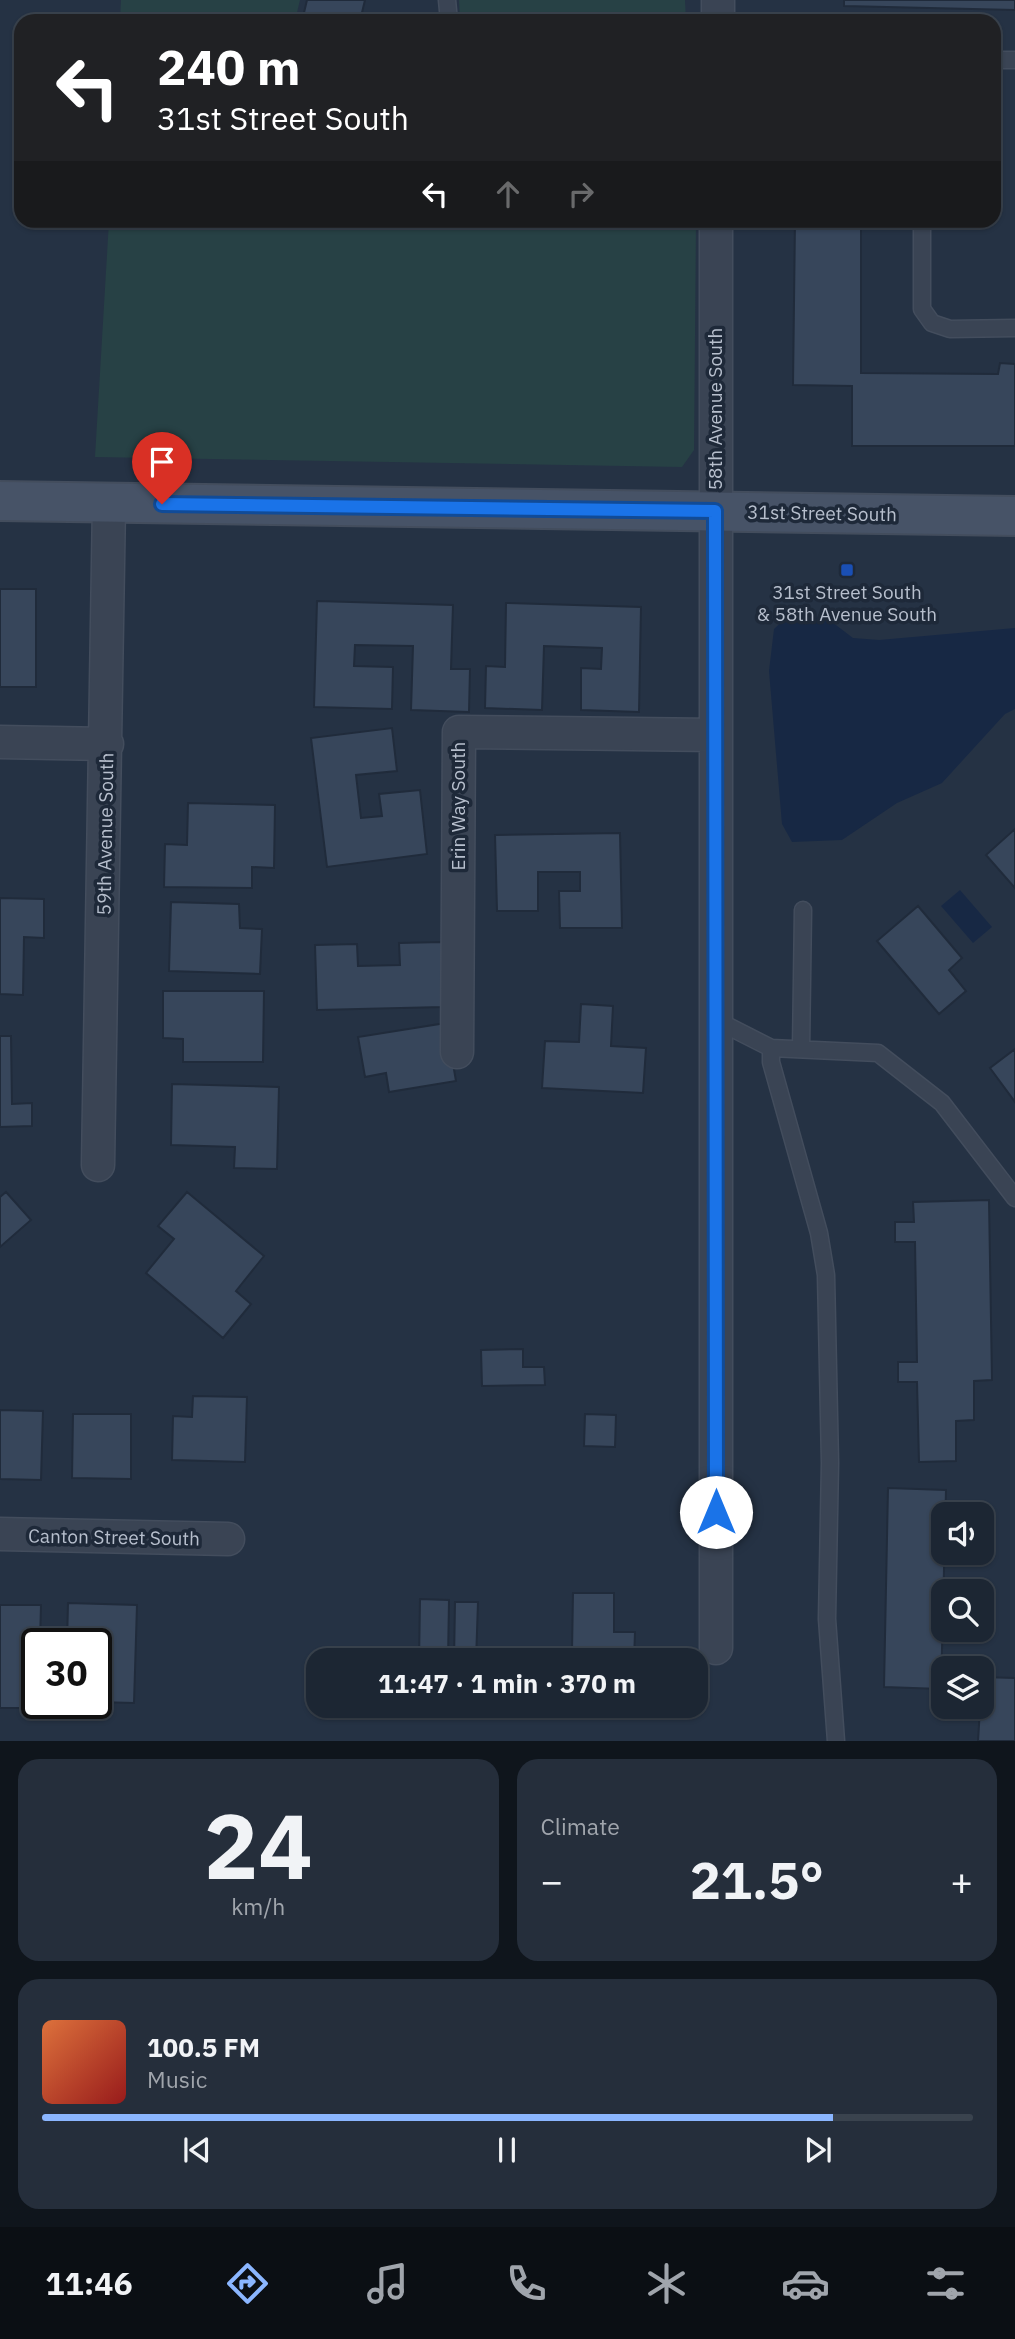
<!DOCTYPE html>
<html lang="en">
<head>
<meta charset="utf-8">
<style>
	:root { --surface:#1c2633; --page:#252e3b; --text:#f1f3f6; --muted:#a0a5ac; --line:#3a434e; --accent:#8bb6ff }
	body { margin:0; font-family:"IBM Plex Sans",sans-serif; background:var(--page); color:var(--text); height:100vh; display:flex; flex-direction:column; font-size:26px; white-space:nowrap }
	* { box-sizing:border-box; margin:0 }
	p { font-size:23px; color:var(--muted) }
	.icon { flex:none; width:38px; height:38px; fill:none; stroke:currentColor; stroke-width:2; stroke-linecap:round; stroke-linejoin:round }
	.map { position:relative; height:1741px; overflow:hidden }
	.panel { display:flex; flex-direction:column; gap:18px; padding:18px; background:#0f151c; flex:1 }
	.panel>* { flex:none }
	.banner { position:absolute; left:14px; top:14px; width:987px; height:214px; border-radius:21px; box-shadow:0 2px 5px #0004,0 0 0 2px var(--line); background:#202124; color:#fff; overflow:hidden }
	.controls { position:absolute; left:931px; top:1502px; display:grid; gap:14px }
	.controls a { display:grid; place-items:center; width:63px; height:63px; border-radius:14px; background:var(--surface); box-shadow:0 2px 5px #0004,0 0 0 2px var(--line); font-size:35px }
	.speed { position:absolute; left:21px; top:1628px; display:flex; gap:14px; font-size:35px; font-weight:700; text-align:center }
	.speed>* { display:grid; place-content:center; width:91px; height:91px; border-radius:50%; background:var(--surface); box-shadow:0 2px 5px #0004,0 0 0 2px var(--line); line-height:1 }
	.speed .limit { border:4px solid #111; border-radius:10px; background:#fff; color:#111 }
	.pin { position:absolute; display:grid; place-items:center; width:60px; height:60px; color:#fff; margin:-72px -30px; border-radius:50% 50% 50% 0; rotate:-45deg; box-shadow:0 0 7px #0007 }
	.pin .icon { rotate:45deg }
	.me { position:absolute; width:77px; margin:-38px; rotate:0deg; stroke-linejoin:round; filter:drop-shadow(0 0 5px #0008) }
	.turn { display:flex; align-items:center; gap:24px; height:147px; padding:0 28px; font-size:32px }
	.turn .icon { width:91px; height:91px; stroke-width:2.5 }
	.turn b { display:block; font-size:49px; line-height:60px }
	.lanes { display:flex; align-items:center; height:66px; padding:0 28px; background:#0003; justify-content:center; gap:35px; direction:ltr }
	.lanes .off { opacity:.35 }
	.big { font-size:52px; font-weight:700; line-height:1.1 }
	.panel .tile { flex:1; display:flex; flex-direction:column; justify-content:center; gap:10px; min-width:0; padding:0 24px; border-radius:21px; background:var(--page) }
	.panel .dial { align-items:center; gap:0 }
	.dial b { font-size:91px; line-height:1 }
	.song { display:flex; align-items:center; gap:21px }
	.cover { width:84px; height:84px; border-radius:10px; background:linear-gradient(135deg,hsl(20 70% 55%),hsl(0 70% 35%)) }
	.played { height:7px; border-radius:4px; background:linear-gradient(90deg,var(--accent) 85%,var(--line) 85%) }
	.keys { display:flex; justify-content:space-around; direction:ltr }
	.heat { display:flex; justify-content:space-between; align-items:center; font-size:38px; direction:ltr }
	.panel .tiles { flex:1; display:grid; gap:18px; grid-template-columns:1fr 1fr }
	.tile:last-child { grid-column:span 2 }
	.trip { position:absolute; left:306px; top:1648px; width:402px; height:70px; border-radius:21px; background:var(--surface); box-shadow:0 2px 5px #0004,0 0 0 2px var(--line); font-weight:700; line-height:70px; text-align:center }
	.menu { display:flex; height:112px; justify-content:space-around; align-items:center; background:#0b0f14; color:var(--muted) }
	.menu .icon { width:49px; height:49px }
	.menu .selected { color:var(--accent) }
	.menu b { font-size:32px; color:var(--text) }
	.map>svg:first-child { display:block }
	.green { fill:#274145 }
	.water { fill:#172844 }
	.building { fill:#37465b; stroke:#202b3b; stroke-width:2 }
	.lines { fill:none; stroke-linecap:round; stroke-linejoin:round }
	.lane-casing { stroke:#434d5d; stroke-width:19 }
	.street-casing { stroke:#434d5d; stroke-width:35 }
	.secondary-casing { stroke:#434d5d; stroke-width:42 }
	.path { stroke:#415a5d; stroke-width:4.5; stroke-dasharray:5 5; stroke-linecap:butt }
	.lane { stroke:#3a4454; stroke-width:16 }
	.street { stroke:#3a4454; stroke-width:32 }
	.secondary { stroke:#475367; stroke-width:38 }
	.route-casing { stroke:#114b97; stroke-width:18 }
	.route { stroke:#1a73e8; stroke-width:12 }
	.transit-dot { fill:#1a4fb4; stroke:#1e2939; stroke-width:2.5 }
	.labels { text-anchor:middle; stroke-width:7; stroke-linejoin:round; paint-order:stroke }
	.street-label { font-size:19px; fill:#b7bfcd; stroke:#1e2939 }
	.poi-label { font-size:19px; fill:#b7bfcd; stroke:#1e2939 }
</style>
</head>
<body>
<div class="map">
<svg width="1015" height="1741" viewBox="0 0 1015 1741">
	<rect width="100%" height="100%" fill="#253244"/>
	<!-- green -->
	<path class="green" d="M121,0H300L295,21H120Z
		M459,0H685L686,21H460Z
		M109,221H696L694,450L682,467L95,457Z"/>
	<!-- water -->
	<path class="water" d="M793,611L832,622L853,638L879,640L1015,628V709L1005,714L942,783L897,803L842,840L792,842L782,824L769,671L774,629Z
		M960,890L992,927L973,943L941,906Z"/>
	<!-- building -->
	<path class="building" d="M307,0H365L360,21H302Z
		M844,0H1015V10L844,6Z
		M795,220H861V373L998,374L1000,363L1015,364V446H852V386L793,385Z
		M0,589H36V687H0Z
		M317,601L453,605L451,669H470L469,712L411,710L413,646L355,645L354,666L393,667L392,709L314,707Z
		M506,603L641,607L639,712L581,710V668L601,669L602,648L544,646L542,710L485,708L486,666L505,667Z
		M392,728L397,771L356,775L361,818L382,816L379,794L420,790L427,854L327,867L311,738Z
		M188,803L275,805L274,868L252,867V888L164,887L165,844L187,845Z
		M1015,829V888L986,855Z
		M620,833L622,928H560L559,891H580V872H538V911H497L495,835Z
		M0,898L44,899V938L24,937L23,995L0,994Z
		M171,902L239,904L240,928L262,929L260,974L169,971Z
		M918,906L962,958L949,970L966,991L939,1014L877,941Z
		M442,942L443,1007L317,1010L315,945L357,944L358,966L400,965L399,943Z
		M163,991H264L263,1062H183V1039L163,1038Z
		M581,1004L613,1006L611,1046L646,1048L643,1093L542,1088L545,1041L579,1042Z
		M446,1023L456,1081L389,1092L386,1073L365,1077L358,1037Z
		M0,1036H11L12,1104L32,1103V1126L0,1127Z
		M1015,1049V1102L990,1068Z
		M172,1084L279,1087L277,1169L234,1168L235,1147L171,1145Z
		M6,1192L31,1220L0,1247V1197Z
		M187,1192L264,1256L236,1291L251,1304L223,1338L146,1273L174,1239L158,1226Z
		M989,1200L992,1380L974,1381V1420L956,1421V1461L919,1462L917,1382H898V1362H917L915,1242H895V1222H914L913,1202Z
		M523,1349V1367H544L545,1385L482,1386L481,1350Z
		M193,1396L247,1397L245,1462L172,1460L173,1416L192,1417Z
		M0,1410L43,1411L41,1480L0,1479Z
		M73,1414H131V1479L72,1478Z
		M585,1414L616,1415L615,1447L584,1446Z
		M888,1488L946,1490L941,1689L884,1687Z
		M573,1593H614V1632H635L634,1661H593V1651H572Z
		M420,1599L449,1600L448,1661H419Z
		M455,1602H478L476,1661H454Z
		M68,1603L137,1605L134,1703L96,1702V1643H67Z
		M0,1605H41L40,1643H37V1703H40V1708H0Z
		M982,1677L1015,1678V1741H978Z"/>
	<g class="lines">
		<!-- lane casing -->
		<g class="lane-casing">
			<path id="lane" d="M447,0L449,21
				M994,60H1015
				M922,220V309L932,323L950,329L1015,328
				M716,1020L771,1048
				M801,1049L803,910
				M836,1741L827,1619L830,1463L826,1275L819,1233L771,1062V1048L878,1053L942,1103L1015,1198"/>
		</g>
		<!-- street casing -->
		<g class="street-casing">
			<path id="street" d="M718,21V0
				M0,742L107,744
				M457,1052L459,732L715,735
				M98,1165L109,503
				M0,1534L228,1539
				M716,1648V220"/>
		</g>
		<!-- secondary casing -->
		<g class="secondary-casing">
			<path id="secondary" d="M0,501L1015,516"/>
		</g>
		<!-- path -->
		<path class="path" d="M973,220L983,225"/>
		<!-- lane -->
		<use href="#lane" class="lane"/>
		<!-- street -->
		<use href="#street" class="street"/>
		<!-- secondary -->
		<use href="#secondary" class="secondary"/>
	</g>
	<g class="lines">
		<!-- route casing -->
		<g class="route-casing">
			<path id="route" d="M162,504L715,511L716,1512"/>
		</g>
		<!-- route -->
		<use href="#route" class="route"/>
	</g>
	<!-- markers -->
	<rect class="transit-dot" x="840" y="563" width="14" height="14" rx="3.5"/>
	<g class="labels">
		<!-- street labels -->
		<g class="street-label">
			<text transform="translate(715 409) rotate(-90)" y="7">58th Avenue South</text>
			<text transform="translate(822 513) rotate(1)" y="7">31st Street South</text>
			<text transform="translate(458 806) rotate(-90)" y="7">Erin Way South</text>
			<text transform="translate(105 834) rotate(-89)" y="7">59th Avenue South</text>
			<text transform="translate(114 1537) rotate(1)" y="7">Canton Street South</text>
		</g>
		<!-- poi labels -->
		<g class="poi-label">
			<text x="847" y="599">31st Street South<tspan x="847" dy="22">&amp; 58th Avenue South</tspan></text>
		</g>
	</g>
</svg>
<div class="controls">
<a><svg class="icon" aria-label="sound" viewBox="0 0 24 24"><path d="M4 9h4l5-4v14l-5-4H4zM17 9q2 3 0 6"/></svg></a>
<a><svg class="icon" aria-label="search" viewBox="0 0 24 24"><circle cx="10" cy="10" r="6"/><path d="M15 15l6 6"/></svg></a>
<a><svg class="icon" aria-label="layers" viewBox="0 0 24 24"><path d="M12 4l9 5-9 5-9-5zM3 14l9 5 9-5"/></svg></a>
</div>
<div class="speed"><div class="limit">30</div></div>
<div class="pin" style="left:162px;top:504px;background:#d93025"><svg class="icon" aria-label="arrive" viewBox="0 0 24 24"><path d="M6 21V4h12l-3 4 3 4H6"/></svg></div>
<svg class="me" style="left:716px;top:1512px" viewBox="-20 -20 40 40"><circle r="19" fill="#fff"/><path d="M0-13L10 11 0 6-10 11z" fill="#1a73e8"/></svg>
<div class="trip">11:47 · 1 min · 370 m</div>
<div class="banner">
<div class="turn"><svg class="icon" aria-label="left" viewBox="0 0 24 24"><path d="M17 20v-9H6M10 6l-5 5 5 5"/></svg><div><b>240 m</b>31st Street South</div></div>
<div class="lanes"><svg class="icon" aria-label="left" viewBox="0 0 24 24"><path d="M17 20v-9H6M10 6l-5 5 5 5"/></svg><svg class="icon off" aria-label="ahead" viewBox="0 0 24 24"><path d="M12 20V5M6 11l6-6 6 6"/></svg><svg class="icon off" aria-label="right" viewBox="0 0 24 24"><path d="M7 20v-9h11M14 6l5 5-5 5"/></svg></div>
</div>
</div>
<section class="panel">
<div class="tiles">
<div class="tile dial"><b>24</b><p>km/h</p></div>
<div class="tile"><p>Climate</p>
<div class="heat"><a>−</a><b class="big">21.5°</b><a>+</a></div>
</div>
<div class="tile">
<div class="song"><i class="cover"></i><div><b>100.5 FM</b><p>Music</p></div></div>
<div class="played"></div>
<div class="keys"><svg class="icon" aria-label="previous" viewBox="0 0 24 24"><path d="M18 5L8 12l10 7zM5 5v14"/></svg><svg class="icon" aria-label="pause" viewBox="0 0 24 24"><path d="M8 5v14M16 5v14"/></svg><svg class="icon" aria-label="next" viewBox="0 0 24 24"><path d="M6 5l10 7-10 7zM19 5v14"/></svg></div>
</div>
</div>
</section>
<nav class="menu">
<b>11:46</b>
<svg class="icon selected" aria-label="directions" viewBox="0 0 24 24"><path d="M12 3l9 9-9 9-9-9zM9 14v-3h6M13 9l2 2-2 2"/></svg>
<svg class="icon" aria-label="music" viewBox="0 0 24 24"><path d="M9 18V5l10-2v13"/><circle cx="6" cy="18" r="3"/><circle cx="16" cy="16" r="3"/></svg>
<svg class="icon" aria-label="phone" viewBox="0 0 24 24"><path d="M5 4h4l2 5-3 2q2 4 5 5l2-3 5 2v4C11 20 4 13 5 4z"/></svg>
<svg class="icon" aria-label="climate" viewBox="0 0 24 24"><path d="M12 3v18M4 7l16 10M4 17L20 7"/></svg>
<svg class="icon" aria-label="car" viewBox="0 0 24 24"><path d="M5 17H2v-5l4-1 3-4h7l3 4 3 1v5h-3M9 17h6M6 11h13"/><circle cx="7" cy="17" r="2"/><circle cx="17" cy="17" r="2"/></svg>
<svg class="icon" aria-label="filters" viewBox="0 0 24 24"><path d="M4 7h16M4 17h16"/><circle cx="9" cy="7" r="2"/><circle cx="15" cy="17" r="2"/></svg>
</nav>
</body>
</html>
